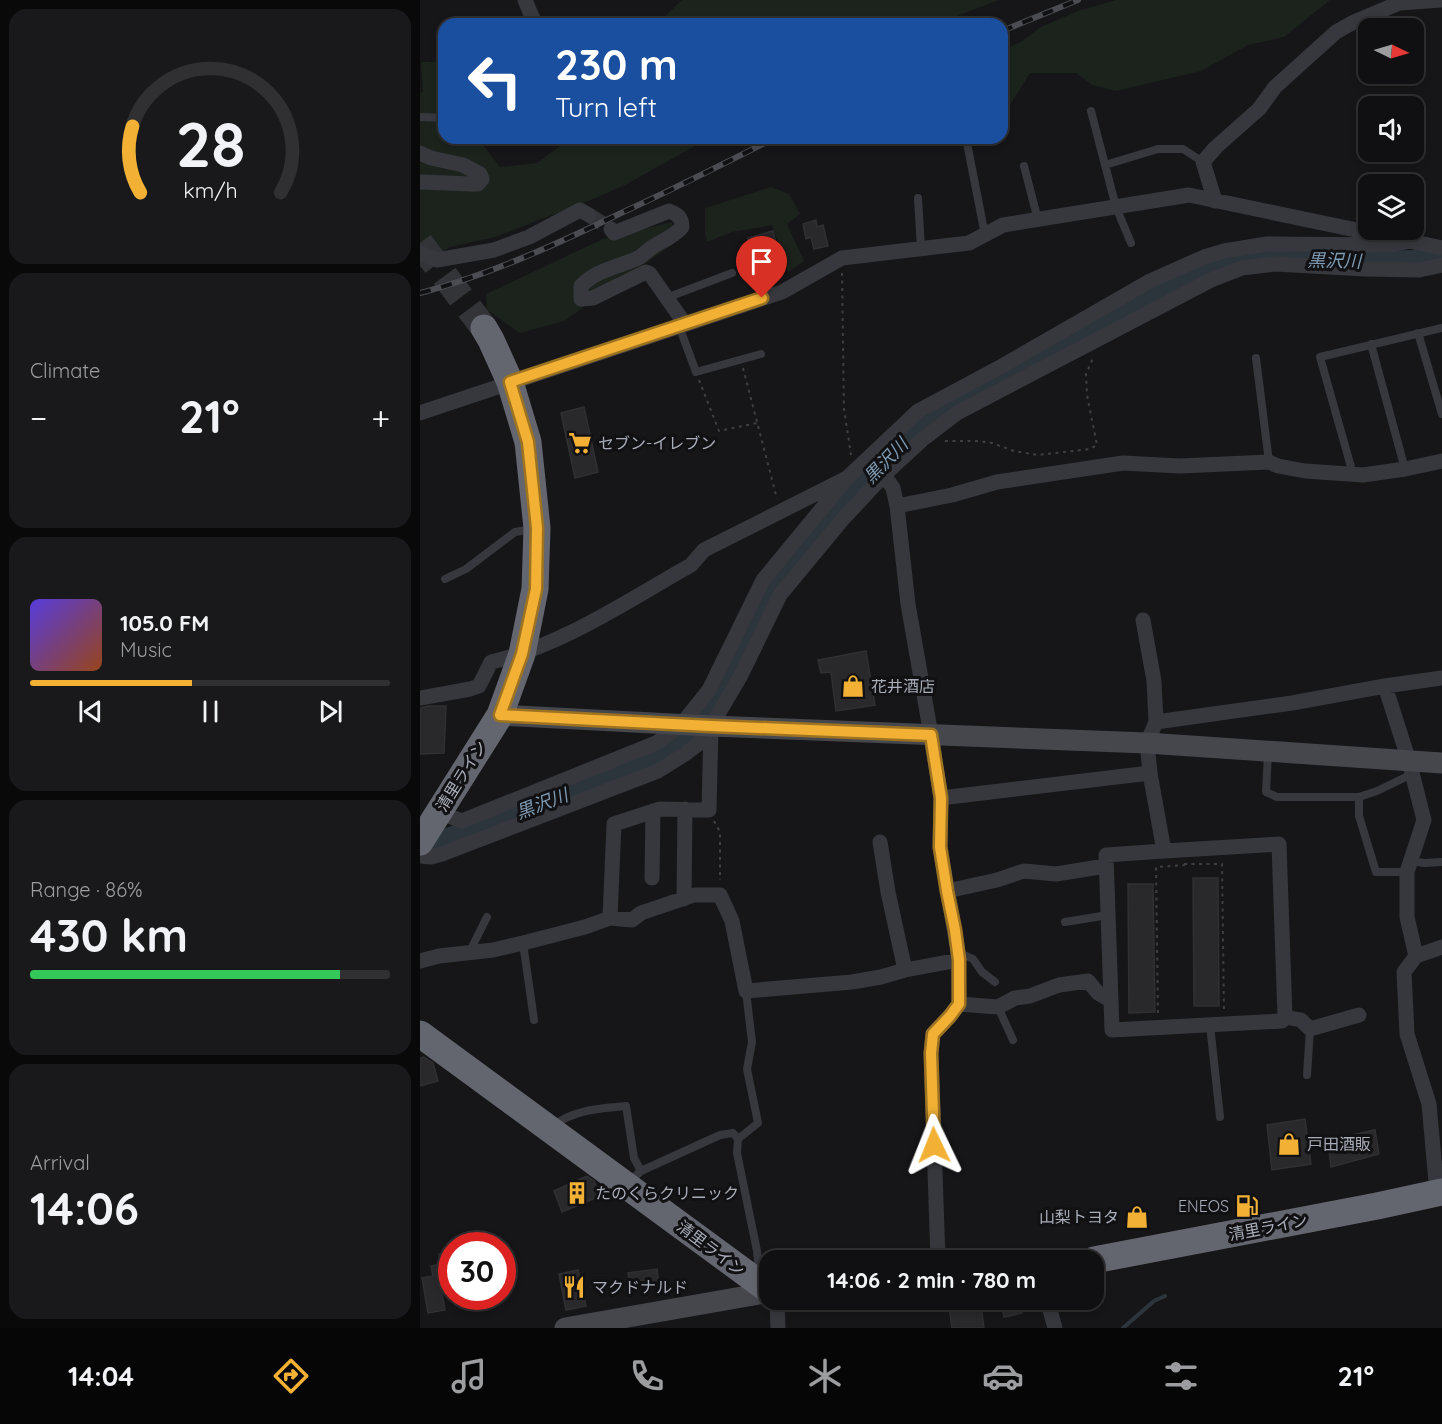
<!DOCTYPE html>
<html lang="en">
<head>
<meta charset="utf-8">
<style>
	:root { --surface:#101012; --page:#19191b; --text:#f1f3f6; --muted:#9c9d9f; --line:#303032; --accent:#f2b134 }
	body { margin:0; font-family:Quicksand,"Noto Sans JP",sans-serif; background:var(--page); color:var(--text); height:100vh; display:flex; flex-direction:column; font-size:22px; white-space:nowrap }
	* { box-sizing:border-box; margin:0 }
	p { font-size:20px; color:var(--muted) }
	.icon { flex:none; width:33px; height:33px; fill:none; stroke:currentColor; stroke-width:2; stroke-linecap:round; stroke-linejoin:round }
	.map { position:relative; flex:1; overflow:hidden }
	.sheet { display:flex; flex-direction:column; gap:9px; padding:9px; background:#09090a; width:420px }
	.sheet>* { flex:none }
	.hud { position:absolute; left:18px; top:18px; width:570px; height:126px; border-radius:18px; box-shadow:0 3px 9px #0003,0 0 0 2px var(--line); background:#1a4fa0; color:#fff; overflow:hidden }
	.needle { width:39px; rotate:95deg }
	.buttons { position:absolute; left:938px; top:18px; display:grid; gap:12px }
	.buttons a { display:grid; place-items:center; width:66px; height:66px; border-radius:12px; background:var(--surface); box-shadow:0 3px 9px #0003,0 0 0 2px var(--line); font-size:30px }
	.speed { position:absolute; left:18px; top:1232px; display:flex; gap:12px; font-size:30px; font-weight:700; text-align:center }
	.speed>* { display:grid; place-content:center; width:78px; height:78px; border-radius:50%; background:var(--surface); box-shadow:0 3px 9px #0003,0 0 0 2px var(--line); line-height:1 }
	.speed .limit { border:9px solid #d22; background:#fff; color:#111 }
	.pin { position:absolute; display:grid; place-items:center; width:51px; height:51px; color:#fff; margin:-62px -26px; border-radius:50% 50% 50% 0; rotate:-45deg; box-shadow:0 0 6px #0007 }
	.pin .icon { rotate:45deg }
	.me { position:absolute; width:66px; margin:-33px; rotate:358deg; stroke-linejoin:round; filter:drop-shadow(0 0 4px #0008) }
	.turn { display:flex; align-items:center; gap:21px; height:126px; padding:0 18px; font-size:27px }
	.turn .icon { width:78px; height:78px; stroke-width:2.5 }
	.turn b { display:block; font-size:42px; line-height:51px }
	.big { font-size:45px; font-weight:700; line-height:1.1 }
	.sheet .card { flex:1; display:flex; flex-direction:column; justify-content:center; gap:9px; min-width:0; padding:0 21px; border-radius:18px; background:var(--page) }
	.sheet .dial { align-items:center; gap:0 }
	.dial svg { height:156px; overflow:visible; fill:none; stroke:var(--line); stroke-width:7; stroke-linecap:round; text-anchor:middle }
	.dial text { fill:var(--text); stroke:none }
	.song { display:flex; align-items:center; gap:18px }
	.cover { width:72px; height:72px; border-radius:9px; background:linear-gradient(135deg,hsl(250 70% 55%),hsl(20 70% 35%)) }
	.played { height:6px; border-radius:3px; background:linear-gradient(90deg,var(--accent) 45%,var(--line) 45%) }
	.keys { display:flex; justify-content:space-around; direction:ltr }
	.heat { display:flex; justify-content:space-between; align-items:center; font-size:33px; direction:ltr }
	.charge { height:9px; border-radius:4px; background:linear-gradient(90deg,#34c759 86%,var(--line) 0) }
	.trip { position:absolute; left:339px; top:1250px; width:345px; height:60px; border-radius:18px; background:var(--surface); box-shadow:0 3px 9px #0003,0 0 0 2px var(--line); font-weight:700; line-height:60px; text-align:center }
	.tabs { display:flex; height:96px; justify-content:space-around; align-items:center; background:#060607; color:var(--muted) }
	.tabs .icon { width:42px; height:42px }
	.tabs .on { color:var(--accent) }
	.tabs b { font-size:27px; color:var(--text) }
	main { display:flex; flex:1; min-height:0 }
	.map>svg:first-child { display:block }
	.green { fill:#1c231d }
	.lines { fill:none; stroke-linecap:round; stroke-linejoin:round }
	.stream { stroke:#2c353c; stroke-width:4 }
	.river { stroke:#2c353c; stroke-width:22 }
	.building { fill:#29292c; stroke:#303034; stroke-width:1.5 }
	.street-tunnel { stroke:#333438; stroke-width:15; stroke-dasharray:15 8; stroke-linecap:butt }
	.highway-tunnel { stroke:#333438; stroke-width:27; stroke-dasharray:27 14; stroke-linecap:butt }
	.path { stroke:#3d3f44; stroke-width:2; stroke-dasharray:3 4.5; stroke-linecap:butt }
	.lane { stroke:#37383d; stroke-width:8 }
	.street { stroke:#37383d; stroke-width:15 }
	.secondary { stroke:#45474d; stroke-width:21 }
	.highway { stroke:#63666e; stroke-width:27 }
	.rail-casing { stroke:#4a4c52; stroke-width:6 }
	.rail { stroke:#111113; stroke-width:4; stroke-dasharray:11; stroke-linecap:butt }
	.route-casing { stroke:#9d7322; stroke-width:15 }
	.route { stroke:#f2b134; stroke-width:10 }
	.labels { text-anchor:middle; stroke-width:6; stroke-linejoin:round; paint-order:stroke }
	.poi-label { font-size:16px; fill:#a8adb8; stroke:#111113; text-anchor:start }
	.street-label { font-size:16px; fill:#a8adb8; stroke:#111113 }
	.water-label { font-size:18px; font-style:italic; fill:#7f9bb3; stroke:#111113 }
</style>
</head>
<body>
<main>
<section class="sheet">
<div class="card dial"><svg viewBox="0 0 100 80">
<path d="M14 69A42 42 0 1 1 86 69"/>
<path d="M14 69A42 42 0 0 1 10 35" stroke="#f2b134"/>
<text x="50" y="56" font-size="32" font-weight="700">28</text>
<text x="50" y="72" font-size="11">km/h</text>
</svg></div>
<div class="card"><p>Climate</p>
<div class="heat"><a>−</a><b class="big">21°</b><a>+</a></div>
</div>
<div class="card">
<div class="song"><i class="cover"></i><div><b>105.0 FM</b><p>Music</p></div></div>
<div class="played"></div>
<div class="keys"><svg class="icon" aria-label="previous" viewBox="0 0 24 24"><path d="M18 5L8 12l10 7zM5 5v14"/></svg><svg class="icon" aria-label="pause" viewBox="0 0 24 24"><path d="M8 5v14M16 5v14"/></svg><svg class="icon" aria-label="next" viewBox="0 0 24 24"><path d="M6 5l10 7-10 7zM19 5v14"/></svg></div>
</div>
<div class="card"><p>Range · 86%</p><b class="big">430 km</b><div class="charge"></div></div>
<div class="card"><p>Arrival</p><b class="big">14:06</b></div>
</section>
<div class="map">
<svg width="1022" height="1328" viewBox="0 0 1022 1328">
	<rect width="100%" height="100%" fill="#161618"/>
	<!-- green -->
	<path class="green" d="M262,0H579L526,20L520,24H237Z
		M696,0H910L864,37L828,45L781,71L696,91L672,85L656,73H610L590,105H582V50L601,42L621,27L658,11Z
		M1,62H24V138H65L60,141L80,167L117,163L151,138H283L282,142L205,185L171,200L75,237L30,247L0,268V93L3,92Z
		M351,187L369,194L380,214L367,224L384,261L368,272L352,225L312,232L287,242L285,233V208Z
		M252,222L256,242L144,321L100,333L67,310L66,294L183,239Z"/>
	<g class="lines">
		<!-- stream -->
		<path class="stream" d="M703,1328L734,1301L745,1296"/>
		<!-- river -->
		<path class="river" d="M20,842L221,766L259,747L294,703L346,600L371,567L424,503L466,458L504,422L709,313L788,270L822,259L849,258L911,259L968,262L1019,260L1022,258"/>
	</g>
	<!-- building -->
	<path class="building" d="M396,220L397,227L403,225L408,246L394,249L391,237L386,239L383,224Z
		M353,231L361,263L337,270L328,238Z
		M164,407L178,472L155,478L141,413Z
		M446,651L455,705L416,711L411,672L401,673L398,660Z
		M8,706H26L24,753L0,754V708Z
		M773,878H798L799,1006H774Z
		M708,884H733L735,1012L709,1013Z
		M4,1057L13,1063L18,1081L0,1086V1058Z
		M885,1119L891,1164L852,1170L847,1125Z
		M955,1130L959,1154L911,1167L908,1140Z
		M167,1176L174,1181L180,1196L142,1212L134,1191Z
		M74,1235L76,1245H46V1240Z
		M32,1252V1280L20,1282L25,1310L8,1313L2,1278L13,1276L11,1266L21,1264L19,1254Z
		M237,1269L239,1285L210,1288L208,1273Z
		M158,1270L166,1306L146,1310L139,1274Z
		M528,1299H560L564,1328H532Z
		M581,1299H599L602,1313L584,1317Z"/>
	<g class="lines">
		<!-- street-tunnel -->
		<path class="street-tunnel" d="M169,215L191,229"/>
		<!-- highway-tunnel -->
		<path class="highway-tunnel" d="M0,243L64,328"/>
		<!-- path -->
		<path class="path" d="M422,273L424,409L431,455
			M323,368L357,499
			M279,380L299,431L337,423
			M525,441H558L572,443L594,451L618,455L670,449L677,445L667,395L666,374L673,358
			M294,821L300,832V880
			M764,864H802L804,1012
			M738,1013L736,867L765,865"/>
		<!-- lane -->
		<path class="lane" d="M671,111L696,207L711,243
			M0,117L24,118
			M546,138L565,235
			M685,165L738,149H763L783,162
			M604,166L618,220
			M498,198L501,248
			M246,298L312,273
			M259,326L276,372L341,354
			M998,333L1022,414
			M951,344L985,469
			M836,358L849,462
			M933,474L900,357L1022,328
			M25,579L46,569L95,532L113,529
			M848,753L846,792L857,797H939L957,791L992,774
			M939,797V816L956,872H987
			M991,861L1004,863L1022,862
			M645,922L688,915
			M103,943L114,1020
			M538,952L553,959L562,972L575,982
			M49,953L67,917
			M326,991L332,1042L327,1069L338,1123L318,1139L317,1153L337,1251L339,1274
			M578,1007L593,1040
			M790,1025L800,1117
			M887,1075L890,1029
			M132,1126C156,1109 178,1109 206,1106L214,1158L221,1171
			M209,1182L221,1171L300,1135L313,1133L318,1139"/>
		<!-- street -->
		<path class="street" d="M105,0L115,24
			M0,153L11,158L43,165L60,174L62,179L58,184H52L0,182
			M795,201L783,162L796,147L839,109L855,87L916,32L932,23L979,3L1022,0
			M191,229L194,233L249,211C257,214 262,217 262,227C254,237 241,241 231,248C227,251 224,254 220,257C200,267 177,269 161,286V299L173,298L226,272L230,274L265,324
			M0,253L17,260L74,250L109,237L160,210L169,215
			M0,413L362,292L422,258L549,243L583,225L769,195L1022,248
			M457,468L464,475L473,488L477,506L488,604L511,735L521,798
			M477,506L532,495L577,482L703,463L760,466L849,462L858,466L885,471L943,475L985,469L1022,461
			M723,620L734,681L736,722
			M965,686L989,761L1004,820L987,872V917L996,956L984,972L987,1034L1009,1104L1017,1193
			M0,698L50,689L59,686L71,662C143,645 207,601 271,565L284,550L427,478L498,411L582,366L730,281L784,257L804,251L847,244L971,245L991,241
			M730,773L744,851L686,855L692,1030L862,1021L865,1017L881,1020L890,1029L939,1015
			M18,812L42,821L236,743L261,725L289,690L343,580L423,483
			M460,842L468,892L485,970
			M744,851L859,844L865,1017
			M0,856L11,857L22,854L238,771L265,754L278,744L291,726L320,677L360,595L422,520L464,475L503,439L537,413L791,280L822,268L855,264L945,269L999,270L1022,265
			M232,878L233,811
			M527,891L577,880L604,871L636,874L686,866
			M264,899L265,809
			M190,918L194,824L240,809L289,810L291,726
			M996,956L1022,947
			M0,961L19,956L73,950L103,943L165,927L190,918L212,920L221,913L274,895H300L312,921L326,991L432,982L461,977L485,970L539,960
			M539,1004L578,1007L595,998L610,996L639,985L668,981L678,993L690,1000
			M518,1260L511,1053L513,1034L530,1016L539,1004L538,952L520,847L521,798L730,773L727,743L736,722L872,703L965,686L1022,678
			M357,1299L358,1328
			M627,1299L635,1328"/>
		<!-- secondary -->
		<path class="secondary" d="M80,715L291,726L727,743L1022,763
			M145,1328L350,1292"/>
		<!-- highway -->
		<path class="highway" d="M0,842L80,715L102,654L115,589L117,528L108,442L90,382L71,340L64,328
			M0,1034L350,1291
			M674,1260L957,1206L1022,1192"/>
		<!-- rail casing -->
		<g class="rail-casing">
			<path id="rail" d="M582,31L658,0
				M0,293C69,275 135,245 199,214C252,190 303,164 355,138"/>
		</g>
		<!-- rail -->
		<use href="#rail" class="rail"/>
	</g>
	<g class="lines">
		<!-- route casing -->
		<g class="route-casing">
			<path id="route" d="M342,298L90,382L108,442L117,528L116,589L102,654L80,715L291,726L511,735L521,798L520,847L527,891L535,930L539,960V1004L530,1016L513,1034L511,1053L514,1145"/>
		</g>
		<!-- route -->
		<use href="#route" class="route"/>
	</g>
	<!-- icons -->
	<defs>
		<g id="supermarket-bare" transform="scale(1.8)"><path d="M-6-5.5h2.5l.6 2H6L4.5 2H-2.5L-4.4-4H-6ZM-1.5 3.2a1.3 1.3 0 1 0 .1 0ZM3 3.2a1.3 1.3 0 1 0 .1 0Z" fill="#f2b134" stroke="#111113" stroke-width="2.5" paint-order="stroke"/></g>
		<g id="shop-bare" transform="scale(1.8)"><path d="M-5-2.5h2.3a2.7 3.5 0 0 1 5.4 0H5L5.5 6h-11ZM-1.5-2.5h3a1.5 2.3 0 0 0-3 0Z" fill="#f2b134" stroke="#111113" stroke-width="2.5" paint-order="stroke"/></g>
		<g id="building-bare" transform="scale(1.8)"><path d="M-4-6H4V6H1V3H-1V6H-4ZM-2.5-4.3h1.7v1.8h-1.7ZM.8-4.3h1.7v1.8H.8ZM-2.5-1h1.7V.8h-1.7ZM.8-1h1.7V.8H.8Z" fill="#f2b134" stroke="#111113" stroke-width="2.5" paint-order="stroke"/></g>
		<g id="fuel-bare" transform="scale(1.8)"><path d="M-5.5-6h7V0h2V4h1.3V-2.5L3-4.5l.8-.8L6-3V5H2.5V1h-1V6h-7ZM-4.2-4.7v3.2H.2V-4.7Z" fill="#f2b134" stroke="#111113" stroke-width="2.5" paint-order="stroke"/></g>
		<g id="restaurant-bare" transform="scale(1.8)"><path d="M-5-6h1v4h1v-4h1v4h1v-4h1v5L-1.5 .5V6h-2V.5L-5-1ZM5-6V6H3V1.5H1.5Q1.5-4 5-6Z" fill="#f2b134" stroke="#111113" stroke-width="2.5" paint-order="stroke"/></g>
	</defs>
	<g fill-rule="evenodd">
		<use href="#supermarket-bare" x="160" y="443"/>
		<use href="#shop-bare" x="433" y="686"/>
		<use href="#shop-bare" x="869" y="1144"/>
		<use href="#building-bare" x="157" y="1193"/>
		<use href="#fuel-bare" x="827" y="1206"/>
		<use href="#shop-bare" x="717" y="1217"/>
		<use href="#restaurant-bare" x="154" y="1287"/>
	</g>
	<g class="labels">
		<!-- poi labels -->
		<g class="poi-label">
			<text x="178" y="449">セブン-イレブン</text>
			<text x="451" y="692">花井酒店</text>
			<text x="887" y="1150">戸田酒販</text>
			<text x="175" y="1199">たのくらクリニック</text>
			<text x="809" y="1212" text-anchor="end">ENEOS</text>
			<text x="699" y="1223" text-anchor="end">山梨トヨタ</text>
			<text x="172" y="1293">マクドナルド</text>
		</g>
		<!-- street labels -->
		<g class="street-label">
			<text transform="translate(41 776) rotate(-58)" y="6">清里ライン</text>
			<text transform="translate(848 1227) rotate(-11)" y="6">清里ライン</text>
			<text transform="translate(291 1248) rotate(37)" y="6">清里ライン</text>
		</g>
		<!-- water labels -->
		<g class="water-label">
			<text transform="translate(914 261) rotate(1)" y="6">黒沢川</text>
			<text transform="translate(466 461) rotate(-46)" y="6">黒沢川</text>
			<text transform="translate(122 804) rotate(-21)" y="6">黒沢川</text>
		</g>
	</g>
</svg>
<div class="buttons">
<a><svg class="needle" viewBox="-14 -14 28 28"><path d="M0-13l5 13h-10z" fill="#e53935"/><path d="M0 13l5-13h-10z" fill="#9c9d9f"/></svg></a>
<a><svg class="icon" aria-label="sound" viewBox="0 0 24 24"><path d="M4 9h4l5-4v14l-5-4H4zM17 9q2 3 0 6"/></svg></a>
<a><svg class="icon" aria-label="layers" viewBox="0 0 24 24"><path d="M12 4l9 5-9 5-9-5zM3 14l9 5 9-5"/></svg></a>
</div>
<div class="speed"><div class="limit">30</div></div>
<div class="pin" style="left:342px;top:298px;background:#d93025"><svg class="icon" aria-label="arrive" viewBox="0 0 24 24"><path d="M6 21V4h12l-3 4 3 4H6"/></svg></div>
<svg class="me" style="left:514px;top:1145px" viewBox="-20 -20 40 40"><path d="M0-17L14 15 0 8-14 15z" fill="#f2b134" stroke="#fff" stroke-width="4"/></svg>
<div class="trip">14:06 · 2 min · 780 m</div>
<div class="hud">
<div class="turn"><svg class="icon" aria-label="left" viewBox="0 0 24 24"><path d="M17 20v-9H6M10 6l-5 5 5 5"/></svg><div><b>230 m</b>Turn left</div></div>
</div>
</div>
</main>
<nav class="tabs">
<b>14:04</b>
<svg class="icon on" aria-label="directions" viewBox="0 0 24 24"><path d="M12 3l9 9-9 9-9-9zM9 14v-3h6M13 9l2 2-2 2"/></svg>
<svg class="icon" aria-label="music" viewBox="0 0 24 24"><path d="M9 18V5l10-2v13"/><circle cx="6" cy="18" r="3"/><circle cx="16" cy="16" r="3"/></svg>
<svg class="icon" aria-label="phone" viewBox="0 0 24 24"><path d="M5 4h4l2 5-3 2q2 4 5 5l2-3 5 2v4C11 20 4 13 5 4z"/></svg>
<svg class="icon" aria-label="climate" viewBox="0 0 24 24"><path d="M12 3v18M4 7l16 10M4 17L20 7"/></svg>
<svg class="icon" aria-label="car" viewBox="0 0 24 24"><path d="M5 17H2v-5l4-1 3-4h7l3 4 3 1v5h-3M9 17h6M6 11h13"/><circle cx="7" cy="17" r="2"/><circle cx="17" cy="17" r="2"/></svg>
<svg class="icon" aria-label="filters" viewBox="0 0 24 24"><path d="M4 7h16M4 17h16"/><circle cx="9" cy="7" r="2"/><circle cx="15" cy="17" r="2"/></svg>
<b>21°</b>
</nav>
</body>
</html>
